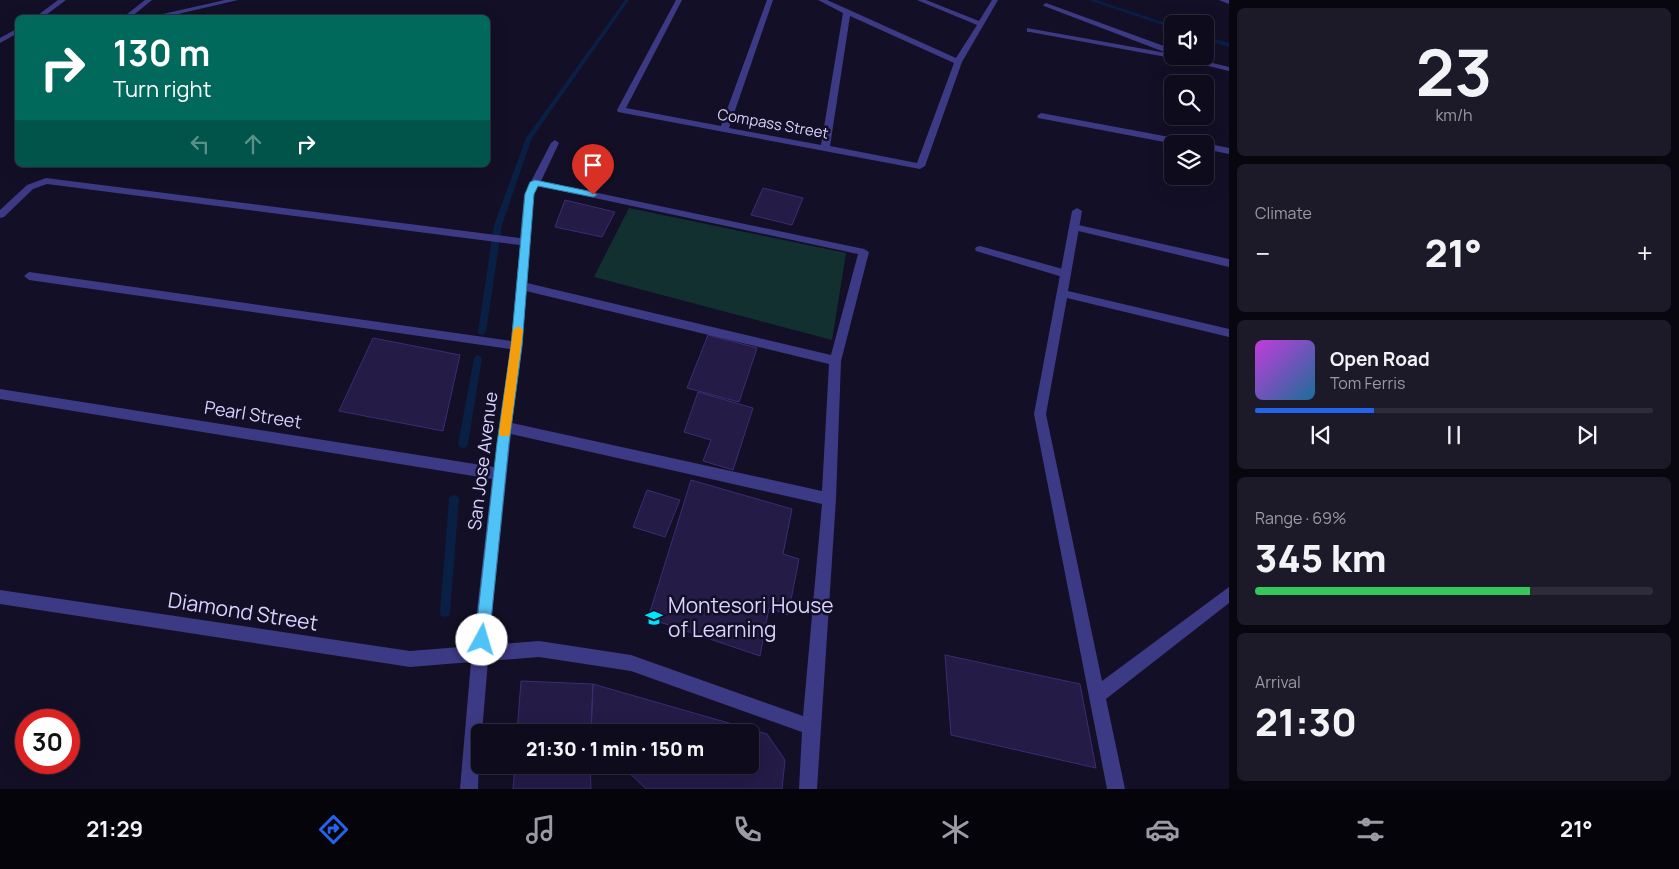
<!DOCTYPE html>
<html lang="en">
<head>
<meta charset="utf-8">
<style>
	:root { --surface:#0e0b1c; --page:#1c1929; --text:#f1f3f6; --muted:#9b9ba3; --line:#2e2b3b; --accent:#2563eb }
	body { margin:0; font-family:Manrope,sans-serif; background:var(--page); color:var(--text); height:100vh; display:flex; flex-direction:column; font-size:19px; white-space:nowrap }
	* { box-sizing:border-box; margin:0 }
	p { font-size:16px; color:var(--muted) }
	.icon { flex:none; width:28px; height:28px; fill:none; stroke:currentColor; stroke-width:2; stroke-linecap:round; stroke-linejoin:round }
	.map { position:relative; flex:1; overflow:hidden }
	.details { display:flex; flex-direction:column; gap:8px; padding:8px; background:#08060f; width:450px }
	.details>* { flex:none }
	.hud { position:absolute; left:15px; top:15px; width:475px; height:152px; border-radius:8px; box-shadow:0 5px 20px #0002,0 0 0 1px var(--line); background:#00695c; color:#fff; overflow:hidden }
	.fabs { position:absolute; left:1164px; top:15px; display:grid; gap:10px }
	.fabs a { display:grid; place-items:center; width:50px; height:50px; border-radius:8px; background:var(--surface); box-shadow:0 5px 20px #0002,0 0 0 1px var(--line); font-size:25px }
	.speed { position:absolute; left:15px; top:709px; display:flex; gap:10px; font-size:25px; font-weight:700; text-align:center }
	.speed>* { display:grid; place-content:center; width:65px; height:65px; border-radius:50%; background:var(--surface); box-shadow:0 5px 20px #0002,0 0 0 1px var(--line); line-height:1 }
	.speed .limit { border:8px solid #d22; background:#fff; color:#111 }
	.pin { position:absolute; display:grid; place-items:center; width:42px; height:42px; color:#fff; margin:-51px -21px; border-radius:50% 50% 50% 0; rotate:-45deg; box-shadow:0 0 5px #0007 }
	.pin .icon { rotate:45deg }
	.me { position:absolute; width:55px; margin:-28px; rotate:6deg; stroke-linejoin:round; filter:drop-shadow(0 0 4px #0008) }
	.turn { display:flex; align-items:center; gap:18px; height:105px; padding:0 15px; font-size:22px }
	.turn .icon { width:65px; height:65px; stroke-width:2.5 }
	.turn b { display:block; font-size:35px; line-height:42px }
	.lanes { display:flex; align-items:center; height:48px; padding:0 15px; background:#0003; justify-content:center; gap:25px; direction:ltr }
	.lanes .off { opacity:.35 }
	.big { font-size:38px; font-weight:800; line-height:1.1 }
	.details .card { flex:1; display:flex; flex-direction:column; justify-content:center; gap:8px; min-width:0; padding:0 18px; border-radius:8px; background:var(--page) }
	.details .dial { align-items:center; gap:0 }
	.dial b { font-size:65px; line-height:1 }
	.song { display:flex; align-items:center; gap:15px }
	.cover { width:60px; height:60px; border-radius:8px; background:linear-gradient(135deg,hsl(290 70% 55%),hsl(200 70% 35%)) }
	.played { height:5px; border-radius:2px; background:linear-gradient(90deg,var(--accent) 30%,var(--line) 30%) }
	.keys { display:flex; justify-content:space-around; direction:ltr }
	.heat { display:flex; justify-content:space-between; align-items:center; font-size:28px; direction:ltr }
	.charge { height:8px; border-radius:4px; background:linear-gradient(90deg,#34c759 69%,var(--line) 0) }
	.trip { position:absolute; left:471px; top:724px; width:288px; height:50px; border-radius:8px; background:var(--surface); box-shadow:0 5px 20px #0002,0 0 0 1px var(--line); font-weight:800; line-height:50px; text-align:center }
	.tab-bar { display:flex; height:80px; justify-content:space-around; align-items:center; background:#06040b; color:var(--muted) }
	.tab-bar .icon { width:35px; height:35px }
	.tab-bar .selected { color:var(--accent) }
	.tab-bar b { font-size:22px; color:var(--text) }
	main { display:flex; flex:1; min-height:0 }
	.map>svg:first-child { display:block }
	.green { fill:#12302f }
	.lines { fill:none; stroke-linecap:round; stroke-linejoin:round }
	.stream { fill:#0a1f44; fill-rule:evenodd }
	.building { fill:#241b47; stroke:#3b2d73 }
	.lane { fill:#3d3a85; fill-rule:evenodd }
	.street { fill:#3d3a85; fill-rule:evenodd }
	.route { fill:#4fc3f7; stroke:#337fa1 }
	.slow { fill:#f59e0b }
	.labels { text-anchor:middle; stroke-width:5; stroke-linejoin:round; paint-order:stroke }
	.far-street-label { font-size:15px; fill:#d9d4ff; stroke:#130f26 }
	.street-label { font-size:18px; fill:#d9d4ff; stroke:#130f26 }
	.near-poi-label { font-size:21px; fill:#d9d4ff; stroke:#130f26; text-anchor:start }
	.near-street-label { font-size:21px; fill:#d9d4ff; stroke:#130f26 }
</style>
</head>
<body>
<main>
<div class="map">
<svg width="1229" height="789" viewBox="0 0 1229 789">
	<rect width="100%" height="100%" fill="#130f26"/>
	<!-- green -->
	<path class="green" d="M629,208L846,253L832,340L594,277Z"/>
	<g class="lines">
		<!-- stream -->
		<path class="stream" d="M625,0H629L532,138L502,225L486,332L482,335L479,334L478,332L494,225L526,138Z
			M1089,0H1096L1172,25V28Z
			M1205,36L1229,43V47L1205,40Z
			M478,355L482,358L468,444L466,447L463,448L460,447L458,444L474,358Z
			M454,495L457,496L459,499L450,612L449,616L445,617L441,616L440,612L449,499L451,496Z"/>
	</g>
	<!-- building -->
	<path class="building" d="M763,188L803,198L792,225L751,215Z
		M565,200L615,212L602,237L555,227Z
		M708,335L757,348L739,402L687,388Z
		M373,338L460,355L443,431L339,411Z
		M698,392L753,408L733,470L703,461L711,440L684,432Z
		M691,480L792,509L783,554L799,559L788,615L769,608L760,656L648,618Z
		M647,490L680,500L665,537L633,527Z
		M945,655L1080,684L1096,768L951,735Z
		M521,681L593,684L591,732H517Z
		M593,684L767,734L785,760L782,789H646L621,765H750V732H591Z
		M515,765H590L591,789H513Z"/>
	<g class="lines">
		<!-- lane -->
		<path class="lane" d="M1074,224L1229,259V267L1070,229V225Z
			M980,246L1070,271L1071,274L1066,278L976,251L975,249L976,247Z"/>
		<!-- street -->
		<path class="street" d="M58,0H66L42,18H34Z
			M145,0H152L130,18H122Z
			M225,0H238L161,18H145Z
			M676,0H682L626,108L721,126L767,0H773L729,128L821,145L843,13L818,0H827L956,58L977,25L917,0H926L979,21L992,0H998L962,62L925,166L920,169L618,112L617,110ZM850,16L954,63L917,163L830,146Z
			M1219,0H1229V4Z
			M1046,3L1172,49V53H1167L1044,6L1043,5Z
			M18,28V33L0,43V38Z
			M1027,28L1172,54V56L1188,57L1229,67V71L1188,61L1030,32H1027Z
			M1041,113L1191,141L1195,144H1175L1038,118L1037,116Z
			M555,140L559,143L541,181L864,249L869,252L841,361L836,499L817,789H799L802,732L631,671L539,657L488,661L482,732H480L478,789H460L471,662L410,667L0,604V590L410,651L473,646L492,479L0,399V389L494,467L510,349L29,280L24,276L29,272L511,341L520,245L47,184L33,189L4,217L0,218V210L27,185L46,178L520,238L524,195L551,143ZM538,186L858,254L831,355L527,283L534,195ZM526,291L829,364L822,491L512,423L522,346ZM511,434L822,504L803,716L631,655L539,641L489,645Z
			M1205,143L1229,148V154L1205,149V144H1203Z
			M1077,208L1082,211L1068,291L1229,329V337L1067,298L1046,414L1102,681L1229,587V603L1106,699L1125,789H1107L1034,414L1072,211Z"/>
	</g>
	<!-- route -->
	<path class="route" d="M535,180L593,192L597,195L593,197L538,186L534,194L522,346L509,443L489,640L487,645L482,647L477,645L475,640L497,443L511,346L525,194L530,182Z"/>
	<!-- slow -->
	<path class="slow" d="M518,326L523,330L510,433L509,436H500L499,433L513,330Z"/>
	<!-- icons -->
	<defs>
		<g id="school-bare" transform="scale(1.35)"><path d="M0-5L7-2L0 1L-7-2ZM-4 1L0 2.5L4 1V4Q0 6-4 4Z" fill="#00e5ff" stroke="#130f26" stroke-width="2.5" paint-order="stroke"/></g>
	</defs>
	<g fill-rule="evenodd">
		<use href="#school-bare" x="654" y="618"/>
	</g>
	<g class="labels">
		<!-- far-street labels -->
		<g class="far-street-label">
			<text transform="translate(773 124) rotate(10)" y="5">Compass Street</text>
		</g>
		<!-- street labels -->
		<g class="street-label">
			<text transform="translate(253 415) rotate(9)" y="6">Pearl Street</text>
			<text transform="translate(483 461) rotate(-83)" y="6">San Jose Avenue</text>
		</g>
		<!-- near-poi labels -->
		<g class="near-poi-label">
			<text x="668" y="613">Montesori House<tspan x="668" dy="24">of Learning</tspan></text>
		</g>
		<!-- near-street labels -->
		<g class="near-street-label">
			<text transform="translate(243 612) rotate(9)" y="7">Diamond Street</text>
		</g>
	</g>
</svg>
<div class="fabs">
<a><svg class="icon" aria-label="sound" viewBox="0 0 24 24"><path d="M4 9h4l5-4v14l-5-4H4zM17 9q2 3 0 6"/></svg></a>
<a><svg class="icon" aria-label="search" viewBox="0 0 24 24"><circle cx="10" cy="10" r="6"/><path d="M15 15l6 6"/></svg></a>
<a><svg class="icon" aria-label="layers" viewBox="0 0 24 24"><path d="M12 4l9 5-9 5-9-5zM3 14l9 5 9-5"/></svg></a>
</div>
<div class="speed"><div class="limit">30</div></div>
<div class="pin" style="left:593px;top:195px;background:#d93025"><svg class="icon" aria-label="arrive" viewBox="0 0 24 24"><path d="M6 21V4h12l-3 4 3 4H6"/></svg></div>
<svg class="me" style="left:482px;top:640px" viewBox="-20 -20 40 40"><circle r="19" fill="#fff"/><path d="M0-13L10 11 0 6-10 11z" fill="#4fc3f7"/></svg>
<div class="trip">21:30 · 1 min · 150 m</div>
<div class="hud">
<div class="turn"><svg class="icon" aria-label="right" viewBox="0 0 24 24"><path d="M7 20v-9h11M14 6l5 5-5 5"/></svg><div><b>130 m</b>Turn right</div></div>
<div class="lanes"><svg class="icon off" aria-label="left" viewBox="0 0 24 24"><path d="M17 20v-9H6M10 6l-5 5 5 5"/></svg><svg class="icon off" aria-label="ahead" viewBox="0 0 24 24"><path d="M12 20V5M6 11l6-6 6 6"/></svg><svg class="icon" aria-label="right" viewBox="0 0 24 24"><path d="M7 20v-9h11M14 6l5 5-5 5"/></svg></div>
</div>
</div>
<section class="details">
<div class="card dial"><b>23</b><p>km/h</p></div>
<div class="card"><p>Climate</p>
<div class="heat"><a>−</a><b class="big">21°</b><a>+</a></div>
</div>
<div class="card">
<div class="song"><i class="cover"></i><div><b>Open Road</b><p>Tom Ferris</p></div></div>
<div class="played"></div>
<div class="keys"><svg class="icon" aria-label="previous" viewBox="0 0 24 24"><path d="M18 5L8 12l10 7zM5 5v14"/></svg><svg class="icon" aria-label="pause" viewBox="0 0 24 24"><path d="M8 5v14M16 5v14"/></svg><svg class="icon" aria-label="next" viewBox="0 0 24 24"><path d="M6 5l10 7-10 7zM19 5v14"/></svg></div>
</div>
<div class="card"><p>Range · 69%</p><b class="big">345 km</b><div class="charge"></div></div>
<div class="card"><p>Arrival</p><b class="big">21:30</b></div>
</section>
</main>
<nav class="tab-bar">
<b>21:29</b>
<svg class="icon selected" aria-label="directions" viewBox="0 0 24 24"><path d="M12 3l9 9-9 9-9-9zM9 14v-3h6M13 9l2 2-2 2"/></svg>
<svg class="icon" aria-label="music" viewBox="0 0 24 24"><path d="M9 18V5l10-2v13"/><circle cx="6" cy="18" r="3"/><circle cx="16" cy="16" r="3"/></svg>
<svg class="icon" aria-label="phone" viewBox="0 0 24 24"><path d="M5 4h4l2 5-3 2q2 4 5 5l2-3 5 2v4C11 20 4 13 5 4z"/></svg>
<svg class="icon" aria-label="climate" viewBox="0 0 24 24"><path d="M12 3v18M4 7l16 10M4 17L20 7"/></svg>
<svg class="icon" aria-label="car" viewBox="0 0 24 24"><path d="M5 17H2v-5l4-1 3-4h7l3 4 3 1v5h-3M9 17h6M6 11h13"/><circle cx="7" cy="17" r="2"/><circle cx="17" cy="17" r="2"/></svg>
<svg class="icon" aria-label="filters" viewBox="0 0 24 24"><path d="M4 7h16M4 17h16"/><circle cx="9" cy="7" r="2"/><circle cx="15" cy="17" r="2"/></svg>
<b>21°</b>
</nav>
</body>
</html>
